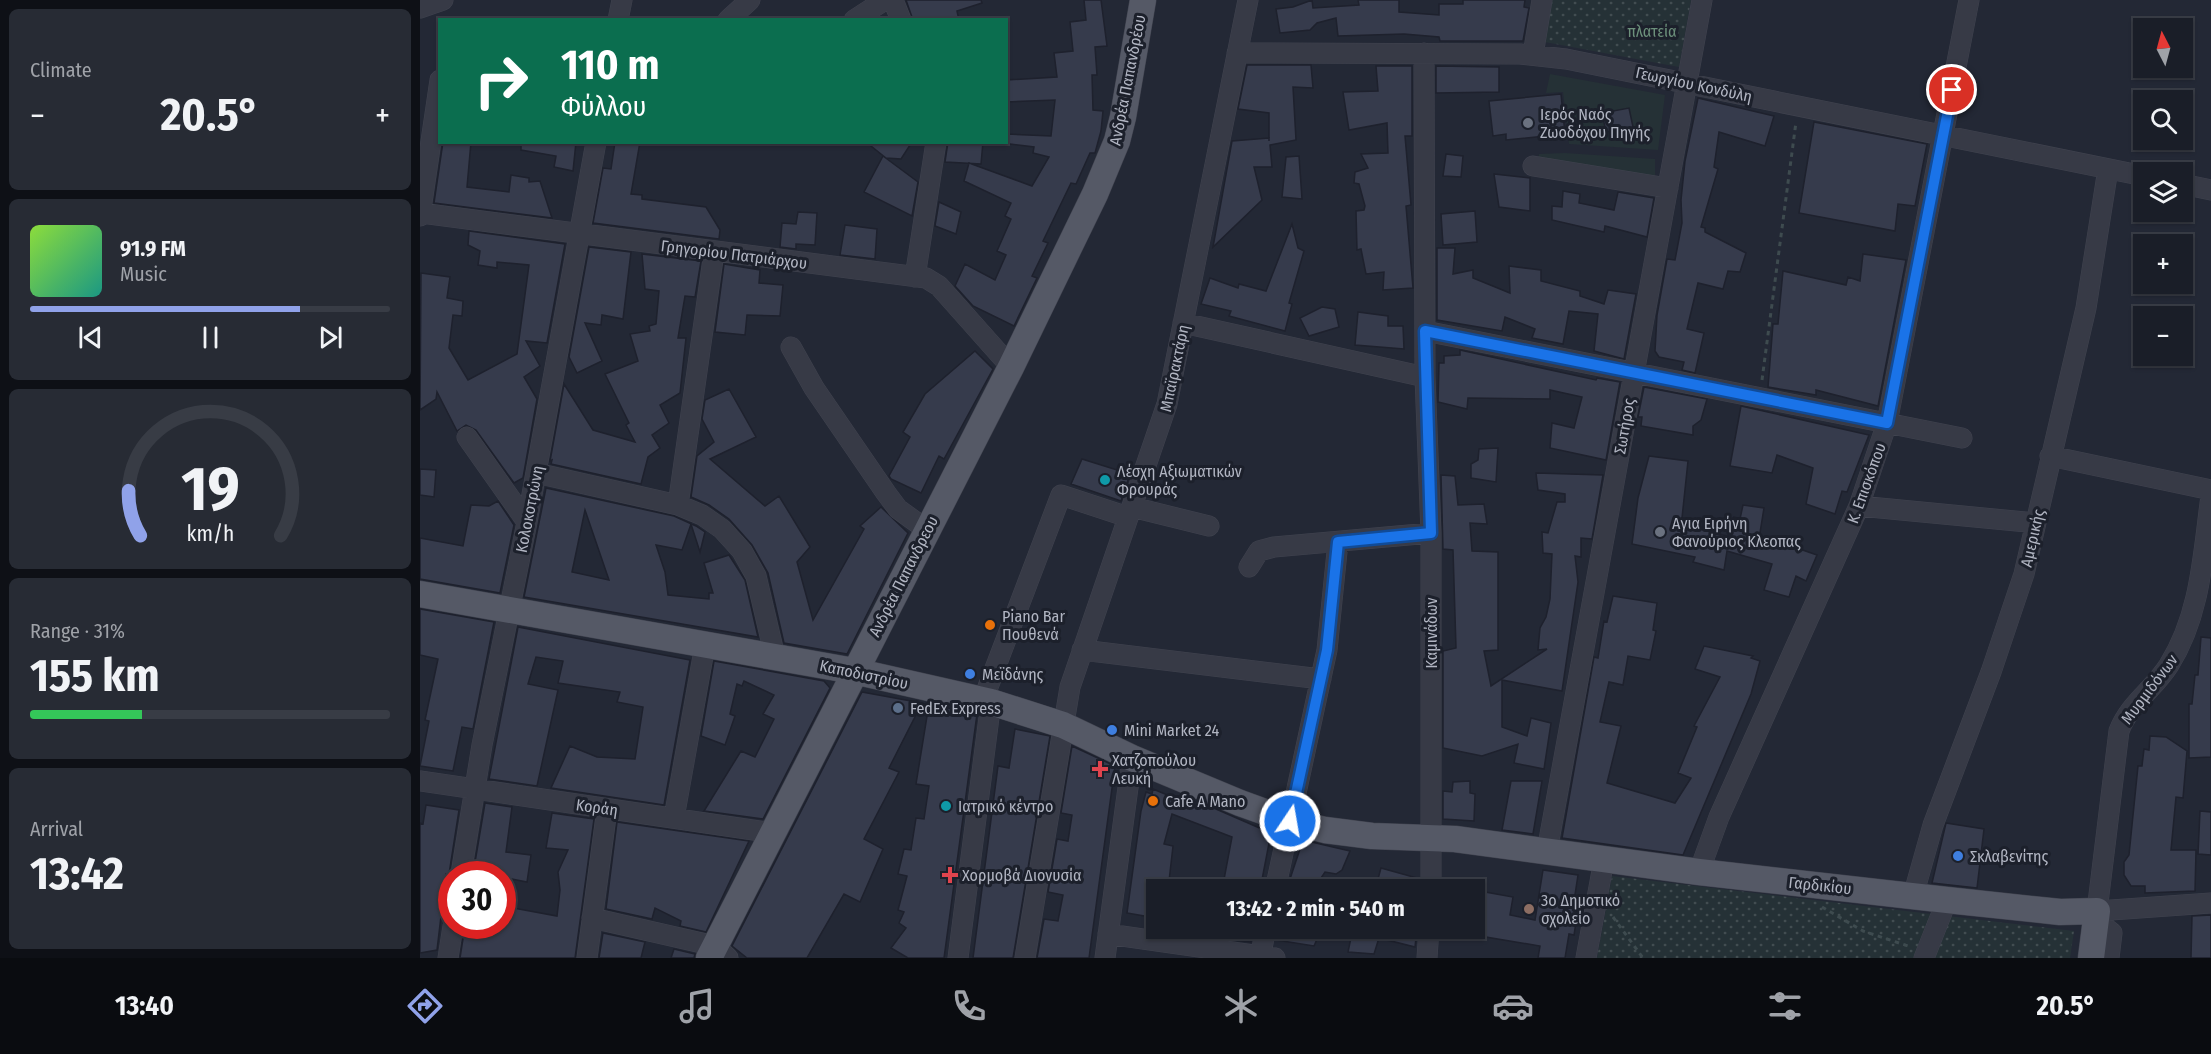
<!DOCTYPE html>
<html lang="en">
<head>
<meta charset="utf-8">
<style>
	:root { --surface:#1a1e28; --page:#272b34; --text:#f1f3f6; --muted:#9fa2a8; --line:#383c45; --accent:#90a2e9 }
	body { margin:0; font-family:"Fira Sans Condensed",sans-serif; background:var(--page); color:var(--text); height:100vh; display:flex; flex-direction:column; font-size:22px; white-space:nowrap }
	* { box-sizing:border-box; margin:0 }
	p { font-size:20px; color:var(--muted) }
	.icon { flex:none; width:33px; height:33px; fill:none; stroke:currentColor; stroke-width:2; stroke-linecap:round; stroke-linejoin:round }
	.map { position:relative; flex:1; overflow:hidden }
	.sheet { display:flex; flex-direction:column; gap:9px; padding:9px; background:#0e1016; width:420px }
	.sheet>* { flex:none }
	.banner { position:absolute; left:18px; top:18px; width:570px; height:126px; border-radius:0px; box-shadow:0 2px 4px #0004,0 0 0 2px var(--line); background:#0b6e4f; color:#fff; overflow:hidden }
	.needle { width:39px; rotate:354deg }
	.fabs { position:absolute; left:1713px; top:18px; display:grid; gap:12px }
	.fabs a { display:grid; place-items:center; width:60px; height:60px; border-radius:0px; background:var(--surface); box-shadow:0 2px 4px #0004,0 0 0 2px var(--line); font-size:30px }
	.speed { position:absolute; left:18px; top:861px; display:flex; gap:12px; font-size:30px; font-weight:700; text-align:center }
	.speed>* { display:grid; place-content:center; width:78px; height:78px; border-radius:50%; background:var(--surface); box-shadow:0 2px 4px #0004,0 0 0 2px var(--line); line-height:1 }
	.speed .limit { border:9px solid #d22; background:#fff; color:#111 }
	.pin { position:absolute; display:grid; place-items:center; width:51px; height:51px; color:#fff; margin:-26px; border:3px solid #fff; border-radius:50%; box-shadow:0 2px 6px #0007 }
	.me { position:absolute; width:66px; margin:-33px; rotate:12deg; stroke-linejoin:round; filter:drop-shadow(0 0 4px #0008) }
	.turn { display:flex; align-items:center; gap:21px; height:126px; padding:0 24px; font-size:27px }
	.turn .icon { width:78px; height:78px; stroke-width:2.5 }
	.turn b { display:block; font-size:42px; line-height:51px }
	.big { font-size:45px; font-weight:700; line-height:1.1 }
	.sheet .tile { flex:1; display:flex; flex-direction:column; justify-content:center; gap:9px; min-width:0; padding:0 21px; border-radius:9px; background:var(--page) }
	.sheet .dial { align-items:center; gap:0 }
	.dial svg { height:156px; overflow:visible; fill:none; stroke:var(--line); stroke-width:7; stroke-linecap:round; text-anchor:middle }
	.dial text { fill:var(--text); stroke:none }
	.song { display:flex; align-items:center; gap:18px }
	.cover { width:72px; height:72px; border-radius:9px; background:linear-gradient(135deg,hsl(90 70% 55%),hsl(170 70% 35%)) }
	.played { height:6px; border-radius:3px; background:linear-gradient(90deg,var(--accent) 75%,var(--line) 75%) }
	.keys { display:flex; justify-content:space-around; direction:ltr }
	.heat { display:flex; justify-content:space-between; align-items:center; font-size:33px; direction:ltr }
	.charge { height:9px; border-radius:4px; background:linear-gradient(90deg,#34c759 31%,var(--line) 0) }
	.trip { position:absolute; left:726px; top:879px; width:339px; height:60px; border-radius:0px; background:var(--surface); box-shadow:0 2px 4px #0004,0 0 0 2px var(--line); font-weight:700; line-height:60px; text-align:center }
	.menu { display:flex; height:96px; justify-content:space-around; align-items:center; background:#0a0c10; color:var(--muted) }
	.menu .icon { width:42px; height:42px }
	.menu .selected { color:var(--accent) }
	.menu b { font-size:27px; color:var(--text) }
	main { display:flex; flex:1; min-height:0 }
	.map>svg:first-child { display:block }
	.grass { fill:#253136 }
	.park { fill:url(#park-dots) }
	.building { fill:#363b4c; stroke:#1e212d; stroke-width:1.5; fill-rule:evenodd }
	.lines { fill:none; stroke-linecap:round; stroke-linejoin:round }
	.minor-casing { stroke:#40434f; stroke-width:21 }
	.major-casing { stroke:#40434f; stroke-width:27 }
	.path { stroke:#3e4b4f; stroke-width:3; stroke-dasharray:4.5 4.5; stroke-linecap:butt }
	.minor { stroke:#373a46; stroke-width:20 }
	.major { stroke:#555966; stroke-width:26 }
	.route-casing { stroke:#114b97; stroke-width:15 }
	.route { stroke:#1a73e8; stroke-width:10 }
	.worship-dot { fill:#6b7280; stroke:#1c202b; stroke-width:2 }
	.culture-dot { fill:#0f9aa8; stroke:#1c202b; stroke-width:2 }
	.food-dot { fill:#e8710a; stroke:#1c202b; stroke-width:2 }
	.shop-dot { fill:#3f7fe0; stroke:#1c202b; stroke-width:2 }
	.service-dot { fill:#5c6f8a; stroke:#1c202b; stroke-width:2 }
	.health-dot { fill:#e0444e; stroke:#1c202b; stroke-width:2 }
	.education-dot { fill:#8d6e63; stroke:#1c202b; stroke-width:2 }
	.labels { text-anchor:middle; stroke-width:6; stroke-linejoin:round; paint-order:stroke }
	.park-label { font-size:16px; fill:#6c907b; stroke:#1c202b }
	.street-label { font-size:16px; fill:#b1b5c2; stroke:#1c202b }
	.poi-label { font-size:16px; fill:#b1b5c2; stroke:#1c202b; text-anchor:start }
</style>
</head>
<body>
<main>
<section class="sheet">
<div class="tile"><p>Climate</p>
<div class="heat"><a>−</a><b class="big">20.5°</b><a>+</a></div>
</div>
<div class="tile">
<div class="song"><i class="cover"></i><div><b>91.9 FM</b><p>Music</p></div></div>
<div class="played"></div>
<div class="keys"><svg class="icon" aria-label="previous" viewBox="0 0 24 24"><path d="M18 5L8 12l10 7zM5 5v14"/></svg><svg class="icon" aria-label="pause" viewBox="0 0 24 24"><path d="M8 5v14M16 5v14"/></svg><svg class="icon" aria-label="next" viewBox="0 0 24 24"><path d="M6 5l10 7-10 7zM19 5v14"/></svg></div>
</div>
<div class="tile dial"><svg viewBox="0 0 100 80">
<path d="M14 69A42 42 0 1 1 86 69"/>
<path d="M14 69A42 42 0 0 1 8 46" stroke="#90a2e9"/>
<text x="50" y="56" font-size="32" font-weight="700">19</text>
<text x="50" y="72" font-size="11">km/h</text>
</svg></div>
<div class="tile"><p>Range · 31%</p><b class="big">155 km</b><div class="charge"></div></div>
<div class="tile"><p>Arrival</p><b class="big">13:42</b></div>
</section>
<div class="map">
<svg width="1791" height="958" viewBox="0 0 1791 958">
	<defs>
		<pattern id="park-dots" width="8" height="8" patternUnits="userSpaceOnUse" patternTransform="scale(1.5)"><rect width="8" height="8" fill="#253136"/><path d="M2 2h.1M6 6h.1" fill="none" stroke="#424d51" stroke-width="1.8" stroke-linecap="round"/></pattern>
	</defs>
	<rect width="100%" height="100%" fill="#232835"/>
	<!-- grass -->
	<path class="grass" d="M1130,74L1245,95L1238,150L1149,144L1143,92L1126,93Z
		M1145,153L1235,159V177L1118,161L1119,154Z"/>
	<!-- park -->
	<path class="park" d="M1132,0H1271L1259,67L1125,42Z
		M1192,876L1654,931L1650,958H1177Z"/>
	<!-- building -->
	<path class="building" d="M486,0H561L562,3L537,11L539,20H493Z
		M664,0H681L687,46L675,47L677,75H672L673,110L683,111L681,131L675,153H670L656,184L651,183L623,241L628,243L612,276L617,278L594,326L553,306L535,286L545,264L575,280L586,255L577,251L591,219L585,216L591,203L544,181L549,163L612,186L629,157L613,153L614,147L573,142H586V134L631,136L635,100L586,102V80L637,77L634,53L653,51L650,22L666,20Z
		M892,0L893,8L939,5L938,0H979V12L1019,15V4H1043V0H1105L1104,7L1109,8L1103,41H1020L1019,37L984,34L918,36L916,18L897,23L890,30L860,33L856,9L873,7Z
		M827,65H891L893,88L873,87L876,140L850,145L852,167H834L842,200L793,247L812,141L849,138V141V113L818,109Z
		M956,66H992V136H985L991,205L986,206L993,288L963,290L964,272L946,274L941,249L937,250L936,211L944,210L945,206L939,184L934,183L935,172L948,168L941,154L968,153L967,123L929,130L923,92L958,91Z
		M1016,66L1079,67V92L1016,93Z
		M1141,94L1145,134L1086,140V134L1073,136L1069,101Z
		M1278,98L1354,116L1345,146L1299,132L1294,167L1298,169L1281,227L1285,228V232L1326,253L1320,272L1308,271L1303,289L1278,283L1267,329L1284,333L1275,373L1262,370L1264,362L1239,357L1235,351L1237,315L1247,259L1255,260L1262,223L1261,200L1265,161Z
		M1209,108L1213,127L1186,132L1182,113Z
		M1394,122L1507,144L1495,206L1478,204L1475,231L1379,213Z
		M23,142H51L47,187L89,192L91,175L109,178V182L120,181L132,218L14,203Z
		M101,142H156L153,171L134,167L136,156L101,150Z
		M195,142H220L211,194L222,195V199L286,207L300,230L299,239L173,223L183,168L191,169Z
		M446,142H492L481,159L466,158Z
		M528,142H563L561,164L525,162Z
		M1026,154L1043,156L1041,177L1023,176Z
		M463,156L498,182L492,216L444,192Z
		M879,156L882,199L862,197L866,157Z
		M1074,174L1110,178V211L1079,207Z
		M1143,191L1160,194L1159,203L1194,210L1198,192L1234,198L1227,237L1185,226L1184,232L1132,220V206L1142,207Z
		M519,202L541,212L536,234L515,226Z
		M1055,211L1057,242L1023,245L1021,214Z
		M378,212L397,213L395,245L376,244V249L360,247L362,223L376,224Z
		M872,224L878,248L884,251L869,303L872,304L865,331L809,316L811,311L781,304L790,278L818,288L819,284L846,291Z
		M425,225L457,229L455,259L420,255Z
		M49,231L145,244L127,343L106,341L120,366L104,377L117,399L103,478L94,483L56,430L46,425L37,431L17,392L16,399L0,410L1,273L30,277L27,298L43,301L42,316L33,315L29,348L48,380L97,354L109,265L77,262V268L58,265L60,251L48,245Z
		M169,247L211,252L203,319L182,315L181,325L165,323L182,361L157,373L149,357Z
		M1017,248H1035L1033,274L1053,270V278L1090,293L1089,266L1121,270V281L1160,291V296L1184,304L1188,290L1216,294L1204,359L1174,351L1178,314L1149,311L1143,344L1112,338L1115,329L1085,317L1082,331L1017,320Z
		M222,254L281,261L275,297L265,296L258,338H266L260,393L240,405L249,423L232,435L240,448L228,457L221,484L131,464L132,460L130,461L144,384L173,430L215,442L206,425L209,423L185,374L218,361L210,334L230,331L229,326L236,324L239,291L225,289Z
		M1443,254L1486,260L1458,406L1396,390V395L1348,387L1353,324H1358L1363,271L1426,285L1428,277L1440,281Z
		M304,264L340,270L339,283L363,285L360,316L327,315L325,335L295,332Z
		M902,307L915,309L919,327L889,336L880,318Z
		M938,312L968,316V326H983L984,349L935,345Z
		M1040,350L1176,380L1177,378L1200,382L1186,460L1130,448L1132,423L1154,428L1162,397L1130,390V399L1048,398L1047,409L1018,402L1019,363H1024V356L1040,355Z
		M555,351L573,369L524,459L519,456L501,493L471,479L469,476L490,437L483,432L505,394Z
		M1224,387L1287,399L1281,420L1273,426V435L1221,426L1222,417H1218Z
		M309,389L336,437L290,459L345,506L359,496L390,547L377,562L393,620L444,529L440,526L461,507L488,533L427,654L364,643L348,573L332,545L309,519L289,505L271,497L277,456L294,442L282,419L285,400Z
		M1321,406L1449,435L1427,492L1422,491L1415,514L1386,504L1393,468L1357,455L1352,473L1310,466Z
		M1078,448L1076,482L1051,478V464L1058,460L1059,449Z
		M1229,456L1268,461L1262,518L1268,519L1267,526L1311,537L1314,517L1320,519L1323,505L1344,508L1339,539L1370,548L1371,546L1397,555L1386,581L1376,576L1369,597L1344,590L1352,564L1307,551L1304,570L1273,562L1275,557L1212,544L1218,498Z
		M662,459L710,474L701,501L651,484Z
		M0,469L16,470L14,497L0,495Z
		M1116,473L1183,475L1172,539L1161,538V557L1155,556L1158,582L1142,691L1082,680V727L1107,736L1111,718L1131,723L1124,769L1094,763L1098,744L1062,756L1023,748V651L1036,648L1033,550L1023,549L1021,475L1035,476L1038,505L1064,504L1067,524L1050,523L1052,551L1078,552V650L1064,651L1071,686L1127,649L1118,650L1120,628L1126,617L1130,599L1132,554L1123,553L1122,532L1128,533L1137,502H1145V494L1118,490Z
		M126,488L254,516L276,526L285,532L280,552L271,524L262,550L236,545L245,572L248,595L289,599V593H293L284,563L309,555L325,580L338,637L104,597ZM165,510L189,580L152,572Z
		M78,501L94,525L80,593L0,579V538L43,546L51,505L69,506Z
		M1193,596L1237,603L1233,630L1236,631L1230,660L1208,656L1203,685L1189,682L1180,722L1201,726L1187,783L1255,803L1271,778L1258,773L1277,727L1274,726L1300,677L1275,669L1284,646L1333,656L1331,658L1340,661L1331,694L1263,855L1142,838L1174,657L1178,658L1184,621L1187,622Z
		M0,609L74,622L53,729L42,727L33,771L0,766L9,721L5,720L18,659L0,655Z
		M98,627L270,660L244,805L131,788L150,746L177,757L215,759L223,707L197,702L200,692L138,683L143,661L116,657L108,684L138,690L117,786L69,779Z
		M1781,637L1791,638V757L1769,758V704H1772L1775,675H1778Z
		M294,661L404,681L410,688L343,819L284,811L321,751L335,757L354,719L343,714L354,695L324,681L322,686L317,684L310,714L315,716L305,745L281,736Z
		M442,692L502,703L469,768L479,772L444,839L463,849L440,902L424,894L387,958H327L312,946Z
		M509,704L557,714L524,958H488L471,948L486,928L479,923L484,912L478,910L487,876L478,874L484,849L491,850L496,818L504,819L509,786L496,784Z
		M595,729L630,736L593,958H553L578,766L589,768Z
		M1730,736L1746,737L1767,751L1763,798L1756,797L1751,850H1776L1775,891L1725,893V886H1711L1704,875V862L1709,855L1718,766H1722L1724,749L1729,750Z
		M652,746L695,766L669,958H617L624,919L638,921L643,895L628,892L637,839L648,841L652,815L641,813Z
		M1050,781V793L1055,794L1054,821L1023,819V791L1032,792L1033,782Z
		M1091,781H1122L1113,834L1082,830Z
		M733,789L769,804L770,800L796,809L851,833L840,890H802L812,837L752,814L744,844L753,846L748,890H736V918L707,913L721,811L726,792L732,794Z
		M65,803L92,807L86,852L111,855L107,882L82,877V874H53Z
		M6,805L39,810L29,874H26L17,950L0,953V823L3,824Z
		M1780,811L1791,812V855L1778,854Z
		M132,813L174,819L155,958H40L45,926H82V906L137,916L140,890L138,872L148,850L126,848Z
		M197,822L329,841L286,932L260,926L261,921L235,908L232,919L186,909Z
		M1526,823L1564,829L1557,888L1512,883Z
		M883,840L930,851L922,870L916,874L905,872L895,887L869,882Z
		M961,868L997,878L995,890H955Z
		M1123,870L1158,875L1153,908L1158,909L1154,935L1149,934L1145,958H1118L1120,946L1054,935V890L1093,897L1090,915L1115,920Z
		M1791,915V958H1771L1772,916Z
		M815,928H834L831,942L814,940Z
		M858,928H902L894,946L856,940Z
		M933,928H997L995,947L959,938L954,954L928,952Z
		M183,933L225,942L221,958H179Z
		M254,949L275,954L274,958H251Z"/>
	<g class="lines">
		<!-- minor casing -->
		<g class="minor-casing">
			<path id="minor" d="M473,0L481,20
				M0,8L23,0
				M198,20L202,0
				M308,20L330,0
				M434,20L465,0
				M817,53L1100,54L1146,59L1724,176
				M1113,55L1122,0
				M1113,166L1248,188
				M1762,184L1791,190
				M0,213L506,278L519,286L591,367
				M0,216L20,80
				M495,277L516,142
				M763,323L1005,377L1004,53
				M1005,331L1542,438
				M371,347L394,388L466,493L478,509L507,530
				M1005,377L1011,533V890
				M47,437L107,522
				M1630,456L1791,490
				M116,473L258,505L282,515L302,529L322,551L336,576L355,657
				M1791,496C1783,554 1781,614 1749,665C1734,689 1709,704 1699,731L1677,911L1791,903
				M258,505L294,252
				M1439,506L1616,523
				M712,507L789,526
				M829,567L839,551L854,547L1011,533
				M662,650L901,679
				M563,700L641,495L708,517
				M0,781L354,833
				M254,818L285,645
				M1127,851L1282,0
				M1279,872L1299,817L1439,506L1467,423L1549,0
				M41,874L62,745L107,522L176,142
				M855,890L907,650L918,542
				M1493,896L1513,825L1571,672L1604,574L1666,308L1688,169
				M172,918L295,946L308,958
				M1676,920L1692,933L1689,958
				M688,934L855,958
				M28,958L33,926
				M167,958L187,809
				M538,958L571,702
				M605,958L650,687L747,404L828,0
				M685,958L712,758
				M840,958L846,928
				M1007,958L1009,928
				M1166,958L1184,860
				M1504,958L1527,900"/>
		</g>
		<!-- major casing -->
		<g class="major-casing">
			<path id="major" d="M0,594L434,671L571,702L643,725L712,758L820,803L870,821L905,830L952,836L1035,839L1279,872L1527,900L1640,912L1677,911L1671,958
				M289,958L591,367L675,194L697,141L703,117L723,0"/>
		</g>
		<!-- path -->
		<path class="path" d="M1342,380L1376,122
			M1402,907L1443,931L1491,947
			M1193,917L1223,958"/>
		<!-- minor -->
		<use href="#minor" class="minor"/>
		<!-- major -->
		<use href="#major" class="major"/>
	</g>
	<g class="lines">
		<!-- route casing -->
		<g class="route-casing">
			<path id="route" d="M870,821L907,650L918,542L1011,533L1005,331L1467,423L1532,90"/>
		</g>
		<!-- route -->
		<use href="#route" class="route"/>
	</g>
	<!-- markers -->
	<g class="worship-dot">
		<circle cx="1108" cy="123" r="6"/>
		<circle cx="1240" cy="532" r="6"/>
	</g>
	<g class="culture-dot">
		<circle cx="685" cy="480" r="6"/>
		<circle cx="526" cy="806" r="6"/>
	</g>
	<g class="food-dot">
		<circle cx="570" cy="625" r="6"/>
		<circle cx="733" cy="801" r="6"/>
	</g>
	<g class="shop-dot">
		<circle cx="550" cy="674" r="6"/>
		<circle cx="692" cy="730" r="6"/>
		<circle cx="1538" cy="856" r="6"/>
	</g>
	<circle class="service-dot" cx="478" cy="708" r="6"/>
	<g class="health-dot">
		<path d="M677 760h6v6h6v6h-6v6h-6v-6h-6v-6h6z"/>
		<path d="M527 866h6v6h6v6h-6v6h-6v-6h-6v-6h6z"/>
	</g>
	<circle class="education-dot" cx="1109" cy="909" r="6"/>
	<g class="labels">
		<!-- park labels -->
		<g class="park-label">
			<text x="1232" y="37">πλατεία</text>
		</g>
		<!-- street labels -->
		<g class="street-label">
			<text transform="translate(707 80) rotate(-79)" y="6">Ανδρέα Παπανδρέου</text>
			<text transform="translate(1274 84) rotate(12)" y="6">Γεωργίου Κονδύλη</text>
			<text transform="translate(314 254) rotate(7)" y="6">Γρηγορίου Πατριάρχου</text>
			<text transform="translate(754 368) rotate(-78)" y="6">Μπαϊρακτάρη</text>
			<text transform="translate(1204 426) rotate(-80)" y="6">Σωτήρος</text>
			<text transform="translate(1446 483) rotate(-70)" y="6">Κ. Επισκόπου</text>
			<text transform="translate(109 509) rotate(-79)" y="6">Κολοκοτρώνη</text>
			<text transform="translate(1612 538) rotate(-77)" y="6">Αμερικής</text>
			<text transform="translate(483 576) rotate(-63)" y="6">Ανδρέα Παπανδρεου</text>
			<text transform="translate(1011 633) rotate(-90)" y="6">Καμινάδων</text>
			<text transform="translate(444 674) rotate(12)" y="6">Καποδιστρίου</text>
			<text transform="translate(1729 689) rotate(-53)" y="6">Μυρμιδόνων</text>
			<text transform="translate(177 807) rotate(8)" y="6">Κοράη</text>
			<text transform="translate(1400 885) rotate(6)" y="6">Γαρδικίου</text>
		</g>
		<!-- poi labels -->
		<g class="poi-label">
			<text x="1120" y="120">Ιερός Ναός<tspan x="1120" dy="18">Ζωοδόχου Πηγής</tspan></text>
			<text x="697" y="477">Λέσχη Αξιωματικών<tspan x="697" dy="18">Φρουράς</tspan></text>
			<text x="1252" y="529">Αγια Ειρήνη<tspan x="1252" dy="18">Φανούριος Κλεοπας</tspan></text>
			<text x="582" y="622">Piano Bar<tspan x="582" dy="18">Πουθενά</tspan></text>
			<text x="562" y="680">Μεϊδάνης</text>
			<text x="490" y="714">FedEx Express</text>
			<text x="704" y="736">Mini Market 24</text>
			<text x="692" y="766">Χατζοπούλου<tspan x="692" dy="18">Λευκή</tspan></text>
			<text x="745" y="807">Cafe A Mano</text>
			<text x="538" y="812">Ιατρικό κέντρο</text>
			<text x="1550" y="862">Σκλαβενίτης</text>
			<text x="542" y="881">Χορμοβά Διονυσία</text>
			<text x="1121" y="906">3ο Δημοτικό<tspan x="1121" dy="18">σχολείο</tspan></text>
		</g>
	</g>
</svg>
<div class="fabs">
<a><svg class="needle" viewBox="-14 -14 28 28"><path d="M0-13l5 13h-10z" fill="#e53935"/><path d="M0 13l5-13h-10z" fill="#9fa2a8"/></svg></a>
<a><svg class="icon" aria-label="search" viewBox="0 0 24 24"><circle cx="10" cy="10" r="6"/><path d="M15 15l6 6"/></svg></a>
<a><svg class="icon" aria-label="layers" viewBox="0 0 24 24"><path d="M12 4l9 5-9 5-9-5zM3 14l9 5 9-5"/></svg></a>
<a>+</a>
<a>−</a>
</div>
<div class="speed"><div class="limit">30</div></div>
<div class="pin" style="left:1532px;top:90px;background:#d93025"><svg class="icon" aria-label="arrive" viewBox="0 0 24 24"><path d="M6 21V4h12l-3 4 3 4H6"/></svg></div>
<svg class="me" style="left:870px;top:821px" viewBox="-20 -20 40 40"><circle r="17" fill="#1a73e8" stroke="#fff" stroke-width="3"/><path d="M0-11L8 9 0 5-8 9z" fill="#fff"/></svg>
<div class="trip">13:42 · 2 min · 540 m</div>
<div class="banner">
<div class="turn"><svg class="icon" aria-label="right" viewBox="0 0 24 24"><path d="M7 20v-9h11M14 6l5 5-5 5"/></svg><div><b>110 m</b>Φύλλου</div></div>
</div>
</div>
</main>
<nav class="menu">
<b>13:40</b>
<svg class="icon selected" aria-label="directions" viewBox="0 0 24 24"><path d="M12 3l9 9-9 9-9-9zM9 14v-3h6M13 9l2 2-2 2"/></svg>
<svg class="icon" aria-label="music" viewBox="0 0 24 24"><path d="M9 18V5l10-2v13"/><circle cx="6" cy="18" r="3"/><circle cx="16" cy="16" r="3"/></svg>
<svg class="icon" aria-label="phone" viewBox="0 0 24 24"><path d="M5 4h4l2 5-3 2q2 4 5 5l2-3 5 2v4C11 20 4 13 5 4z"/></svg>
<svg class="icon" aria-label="climate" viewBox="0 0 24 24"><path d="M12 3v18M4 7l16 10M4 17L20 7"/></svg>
<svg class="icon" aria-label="car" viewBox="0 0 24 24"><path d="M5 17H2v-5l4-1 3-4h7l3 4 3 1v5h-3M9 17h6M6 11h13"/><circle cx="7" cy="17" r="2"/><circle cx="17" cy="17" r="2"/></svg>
<svg class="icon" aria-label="filters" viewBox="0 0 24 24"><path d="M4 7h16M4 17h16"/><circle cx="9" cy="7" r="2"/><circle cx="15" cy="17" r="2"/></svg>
<b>20.5°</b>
</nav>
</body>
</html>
